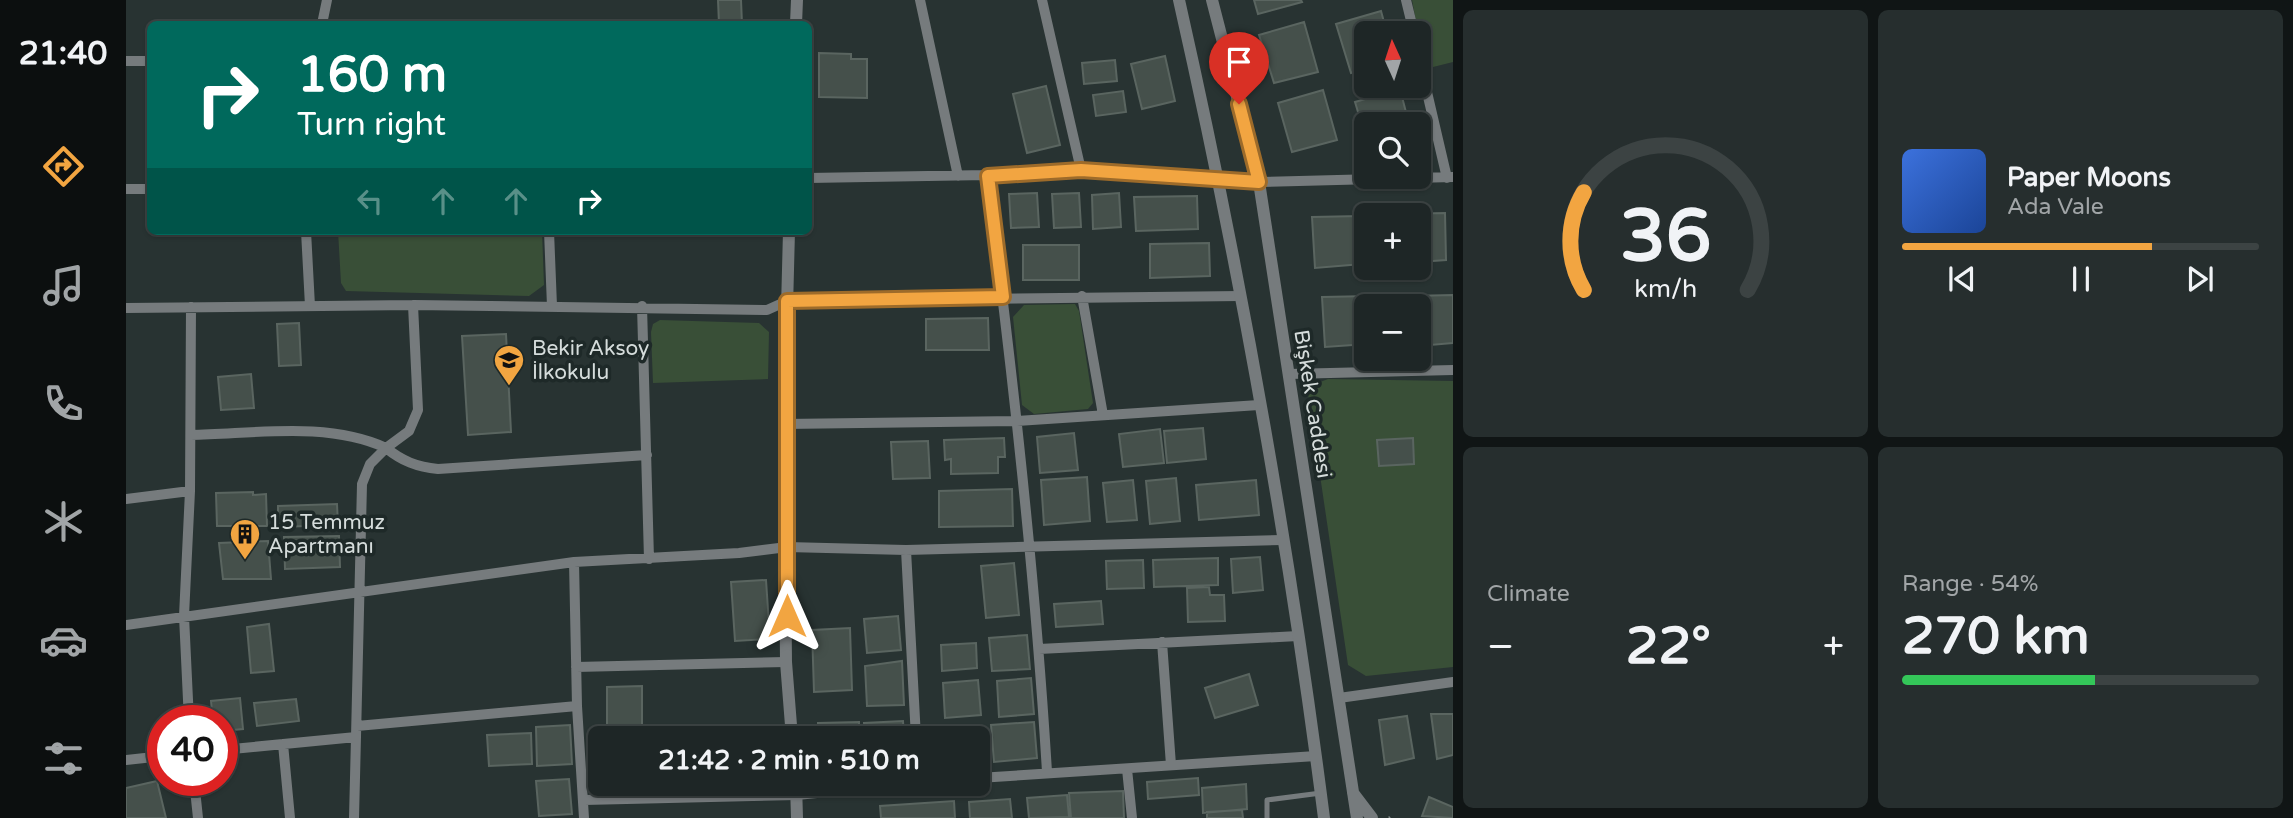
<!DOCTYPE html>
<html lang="en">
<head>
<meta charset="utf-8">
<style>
	:root { --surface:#1e2626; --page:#262e2e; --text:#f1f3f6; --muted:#a1a5a7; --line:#3c4343; --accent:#f2a541 }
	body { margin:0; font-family:"Varela Round",sans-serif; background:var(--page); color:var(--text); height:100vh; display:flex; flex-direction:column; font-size:26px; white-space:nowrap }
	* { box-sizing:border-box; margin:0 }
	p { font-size:23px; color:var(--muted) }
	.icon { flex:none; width:38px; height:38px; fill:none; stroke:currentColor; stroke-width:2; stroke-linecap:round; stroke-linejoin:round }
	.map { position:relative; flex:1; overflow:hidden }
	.drawer { display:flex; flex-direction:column; gap:10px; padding:10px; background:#101515; width:840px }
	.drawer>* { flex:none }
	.guide { position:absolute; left:21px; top:21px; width:665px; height:214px; border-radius:10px; box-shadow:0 2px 5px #0004,0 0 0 2px var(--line); background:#00695c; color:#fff; overflow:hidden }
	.needle { width:46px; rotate:357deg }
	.buttons { position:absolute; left:1228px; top:21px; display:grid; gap:14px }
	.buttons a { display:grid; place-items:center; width:77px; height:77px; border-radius:10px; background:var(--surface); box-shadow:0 2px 5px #0004,0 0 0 2px var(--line); font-size:35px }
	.speed { position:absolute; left:21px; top:705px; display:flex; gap:14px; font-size:35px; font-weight:700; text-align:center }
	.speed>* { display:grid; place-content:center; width:91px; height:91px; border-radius:50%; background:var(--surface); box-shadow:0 2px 5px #0004,0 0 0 2px var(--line); line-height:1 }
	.speed .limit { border:10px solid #d22; background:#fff; color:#111 }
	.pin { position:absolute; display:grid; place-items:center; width:60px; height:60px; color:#fff; margin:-72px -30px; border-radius:50% 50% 50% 0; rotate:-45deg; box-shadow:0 0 7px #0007 }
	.pin .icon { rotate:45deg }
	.me { position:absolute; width:77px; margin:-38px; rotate:0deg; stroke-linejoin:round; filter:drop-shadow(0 0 5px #0008) }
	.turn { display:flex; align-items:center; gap:24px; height:147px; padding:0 35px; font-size:32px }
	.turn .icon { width:91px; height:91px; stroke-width:2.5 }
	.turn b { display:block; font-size:49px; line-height:60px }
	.lanes { display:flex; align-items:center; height:66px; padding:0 35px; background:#0003; justify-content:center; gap:35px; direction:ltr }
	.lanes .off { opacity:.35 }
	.big { font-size:52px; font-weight:800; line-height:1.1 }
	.drawer .card { flex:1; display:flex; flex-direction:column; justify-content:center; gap:10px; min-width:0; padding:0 24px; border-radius:10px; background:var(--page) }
	.drawer .dial { align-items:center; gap:0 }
	.dial svg { height:182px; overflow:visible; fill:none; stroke:var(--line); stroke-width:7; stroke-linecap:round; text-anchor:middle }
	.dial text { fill:var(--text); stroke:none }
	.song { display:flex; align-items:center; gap:21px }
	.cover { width:84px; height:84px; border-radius:10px; background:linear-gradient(135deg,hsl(220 70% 55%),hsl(220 70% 35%)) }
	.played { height:7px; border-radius:4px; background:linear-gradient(90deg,var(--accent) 70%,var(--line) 70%) }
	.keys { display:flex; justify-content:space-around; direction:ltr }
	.heat { display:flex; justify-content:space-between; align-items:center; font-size:38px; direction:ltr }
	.charge { height:10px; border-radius:5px; background:linear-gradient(90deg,#34c759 54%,var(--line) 0) }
	.drawer .tiles { flex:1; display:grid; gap:10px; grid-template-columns:repeat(2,1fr) }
	.trip { position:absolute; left:462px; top:726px; width:402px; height:70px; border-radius:10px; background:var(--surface); box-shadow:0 2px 5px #0004,0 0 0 2px var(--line); font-weight:800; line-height:70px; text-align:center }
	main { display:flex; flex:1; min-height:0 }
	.tabs { display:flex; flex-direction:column; width:126px; justify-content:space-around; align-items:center; background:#0c0f0f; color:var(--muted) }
	.tabs .icon { width:49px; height:49px }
	.tabs .on { color:var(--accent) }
	.tabs b { font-size:32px; color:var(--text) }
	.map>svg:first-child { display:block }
	.green { fill:#394f37 }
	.building { fill:#45504b; stroke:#5a6560; stroke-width:2 }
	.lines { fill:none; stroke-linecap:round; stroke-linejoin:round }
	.path { stroke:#868f8e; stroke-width:2.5; stroke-dasharray:3.5 3.5; stroke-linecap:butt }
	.service { stroke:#767b7d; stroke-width:5 }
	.minor { stroke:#767b7d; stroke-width:10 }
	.tertiary { stroke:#767b7d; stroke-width:12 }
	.route-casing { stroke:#9d6b2a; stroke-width:18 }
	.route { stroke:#f2a541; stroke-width:12 }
	.labels { text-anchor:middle; stroke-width:7; stroke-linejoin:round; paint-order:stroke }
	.poi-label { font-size:21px; fill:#d5dcdb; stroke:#1e2928; text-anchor:start }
	.street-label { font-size:21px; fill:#d5dcdb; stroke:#1e2928 }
</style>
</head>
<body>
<main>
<nav class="tabs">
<b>21:40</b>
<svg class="icon on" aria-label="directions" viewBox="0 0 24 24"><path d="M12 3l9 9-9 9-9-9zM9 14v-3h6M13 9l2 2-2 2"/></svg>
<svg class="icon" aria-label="music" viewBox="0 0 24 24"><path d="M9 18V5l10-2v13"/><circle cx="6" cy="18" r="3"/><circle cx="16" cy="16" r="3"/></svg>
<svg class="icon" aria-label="phone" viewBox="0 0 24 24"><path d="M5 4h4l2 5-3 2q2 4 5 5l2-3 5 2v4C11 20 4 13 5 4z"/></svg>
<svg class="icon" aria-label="climate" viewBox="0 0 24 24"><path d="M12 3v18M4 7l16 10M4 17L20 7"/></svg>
<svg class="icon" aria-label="car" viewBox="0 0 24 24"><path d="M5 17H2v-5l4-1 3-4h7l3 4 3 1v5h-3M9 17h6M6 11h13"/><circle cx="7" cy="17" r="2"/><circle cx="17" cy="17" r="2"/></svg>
<svg class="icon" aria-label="filters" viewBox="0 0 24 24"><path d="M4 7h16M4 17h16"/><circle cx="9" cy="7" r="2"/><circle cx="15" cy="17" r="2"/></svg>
</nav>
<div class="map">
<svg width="1327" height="818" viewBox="0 0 1327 818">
	<rect width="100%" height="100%" fill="#283332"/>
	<!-- green -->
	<path class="green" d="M1286,0H1327V62L1299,69Z
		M212,231H416L418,285L403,296L220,291L215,283Z
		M949,304L953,311L967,403L962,409L908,414L896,405L887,317L898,305Z
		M534,320L633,323L643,332L642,379L527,383L525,332L527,324Z
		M1202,379L1327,381V667L1240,676L1222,665L1181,387Z"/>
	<!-- building -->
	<path class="building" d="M592,0H615L616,24H593Z
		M1128,0H1175L1176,2L1132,14Z
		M1255,11L1261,33H1241V69L1225,73L1210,24Z
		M1178,22L1192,72L1148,83L1133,35Z
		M693,53L725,54V59H741V98L693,97Z
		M1039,56L1049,101L1016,109L1005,64Z
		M989,60L991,81L958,84L956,63Z
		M920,86L934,145L901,153L887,94Z
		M1274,89L1283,124H1241V142L1229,102Z
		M1197,90L1211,140L1166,152L1152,103Z
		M997,91L1000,112L970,116L967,95Z
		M911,193L913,227L885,228L883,194Z
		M953,193L955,227L928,228L926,194Z
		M993,193L995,227L967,229L966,195Z
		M1071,196L1072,229L1010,231L1008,197Z
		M1319,213L1320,260L1293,262V215L1270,214Z
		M1234,216L1236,264L1189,268L1186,217Z
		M1083,243L1084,276L1024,278V244Z
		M897,245H953V280H897Z
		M1327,295V343L1293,346V306H1286L1285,296Z
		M1245,296V306H1241V344L1199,347L1196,297Z
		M862,318L863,350H800V319Z
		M173,323L175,365L153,366L151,324Z
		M380,334L385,432L342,435L336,336Z
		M125,374L128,408L95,410L92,377Z
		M1077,428L1080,459L1041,463L1038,431Z
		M1034,429L1038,463L997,467L993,434Z
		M948,433L952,470L914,473L911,437Z
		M878,438L879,457H872V473L825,474V459L819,460L818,440Z
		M1287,438L1288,464L1253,466L1251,440Z
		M802,441L804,478L767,479L765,442Z
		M961,477L964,521L918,525L915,480Z
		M1050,478L1054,521L1024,524L1020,481Z
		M1007,480L1011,520L981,522L977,483Z
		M1130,480L1133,515L1073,520L1070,485Z
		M886,489L887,526L813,527V491Z
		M127,492V495L140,494L141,526H91L90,493Z
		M211,504L212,525L152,527V506Z
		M213,536L214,567L159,569L158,537Z
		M142,541L145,579H97L93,543Z
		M1134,557L1137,590L1107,593L1105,559Z
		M1092,558V585L1028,587L1027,560Z
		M1017,560L1018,588L981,589L980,561Z
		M888,563L893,615L860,618L855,566Z
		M640,580L644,639L609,641L605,582Z
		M1083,587L1084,595H1098L1099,621L1062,622L1061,588Z
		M975,601L977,624L930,627L928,604Z
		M772,616L775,650L741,653L738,619Z
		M143,624L148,671L125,673L121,627Z
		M724,628L726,690L688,692L686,630Z
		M901,635L904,669L866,671L863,638Z
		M850,643L851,668L816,671L815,645Z
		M776,661L778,705L741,706L739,666Z
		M1123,674L1132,705L1089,718L1079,688Z
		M905,678L908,714L873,717L871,681Z
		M852,680L855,715L819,718L817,683Z
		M516,686V725H481V687Z
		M114,698L117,729L96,731V721H87L85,701Z
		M170,699L173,721L131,726L128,703Z
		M1305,714H1327V755L1311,759Z
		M1281,716L1288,758L1259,765L1253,720Z
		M777,721L778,738H739L738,723Z
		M733,722V738H692V723Z
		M908,722L911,758L868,762L865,725Z
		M444,725L446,764L411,766L410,727Z
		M854,729L856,764H852V738H820V730Z
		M405,733L406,764L363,766L361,735Z
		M623,734H655V738H623Z
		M1072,778L1073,795L1022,799L1021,782Z
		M443,779L446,814L413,816L410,781Z
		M31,781L40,818H0V788Z
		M1120,784L1121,809L1077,813L1076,788Z
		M997,791L998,818H945L943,793Z
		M941,795L943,817L903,818L901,798Z
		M1303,797L1327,807V818L1296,816Z
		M884,799L886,818H844L843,802Z
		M828,801L829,818H755L754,806Z
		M1116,810L1117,818H1081V812Z"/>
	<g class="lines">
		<!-- path -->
		<path class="path" d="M1263,818L1264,817"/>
		<!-- service -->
		<path class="service" d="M1141,818V800L1195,793"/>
		<!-- minor -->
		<path class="minor" d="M794,0L832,176
			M916,0L955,170
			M1280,0L1288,33
			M196,24L201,0
			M1293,58L1321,178
			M0,61H24
			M861,175C887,374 909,573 921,772
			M682,178L861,175L955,170L1133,182L1327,177
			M0,189H24
			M180,231L184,306
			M423,231L426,306
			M956,296L977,415
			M287,305L292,410L283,431L260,448C276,461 291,467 312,469L521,455
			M516,306L523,559
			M0,308L287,305L641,310L661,301L1115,296
			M1163,374L1327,370
			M658,424L891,421L1133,405
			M65,435C128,434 201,421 260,448L244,464L236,484L230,737
			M0,499L64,491
			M780,550L790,738
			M448,562L451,706L458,818
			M0,625L448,562L613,553L661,547L780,550L1156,540
			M1036,642L1045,765
			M913,649L1172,636
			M450,667L660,662
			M1213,698L1327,682
			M63,721L58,616L64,491L65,307
			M231,726L451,706
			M157,744L164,818
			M96,750L230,737L228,818
			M0,760L37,756
			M1001,769L1006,818
			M852,778L1190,756
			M68,780L72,818
			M458,800L671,795L780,784"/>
		<!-- tertiary -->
		<path class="tertiary" d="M1053,0C1114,270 1163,544 1198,818
			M1086,0L1133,182L1231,818
			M670,24L671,0
			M663,231L658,424L660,662L666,738
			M670,784L671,818
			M1227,793L1246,818"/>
	</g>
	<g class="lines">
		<!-- route casing -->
		<g class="route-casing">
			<path id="route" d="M661,616V301L877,297L862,176L955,170L1133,182L1113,104"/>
		</g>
		<!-- route -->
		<use href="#route" class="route"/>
	</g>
	<!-- icons -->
	<defs>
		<g id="school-pin" transform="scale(1.575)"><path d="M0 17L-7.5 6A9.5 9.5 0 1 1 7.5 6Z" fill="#f2a541" stroke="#1e2928"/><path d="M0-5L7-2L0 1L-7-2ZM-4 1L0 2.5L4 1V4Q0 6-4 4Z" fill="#111"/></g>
		<g id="building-pin" transform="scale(1.575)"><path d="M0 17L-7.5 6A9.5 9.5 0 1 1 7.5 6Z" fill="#f2a541" stroke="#1e2928"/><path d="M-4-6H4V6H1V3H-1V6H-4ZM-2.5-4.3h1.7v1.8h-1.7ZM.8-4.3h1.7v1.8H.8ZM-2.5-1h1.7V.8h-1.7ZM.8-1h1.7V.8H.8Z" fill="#111"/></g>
	</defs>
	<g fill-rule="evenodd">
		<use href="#school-pin" x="383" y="360"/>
		<use href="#building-pin" x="119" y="534"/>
	</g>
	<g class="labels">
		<!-- poi labels -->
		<g class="poi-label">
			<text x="406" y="355">Bekir Aksoy<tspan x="406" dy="24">İlkokulu</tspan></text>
			<text x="142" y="529">15 Temmuz<tspan x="142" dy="24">Apartmanı</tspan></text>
		</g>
		<!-- street labels -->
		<g class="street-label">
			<text transform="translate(1187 404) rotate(81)" y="7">Bişkek Caddesi</text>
		</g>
	</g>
</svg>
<div class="buttons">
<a><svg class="needle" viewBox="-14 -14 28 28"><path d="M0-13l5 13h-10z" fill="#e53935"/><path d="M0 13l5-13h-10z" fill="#a1a5a7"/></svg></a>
<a><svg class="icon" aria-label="search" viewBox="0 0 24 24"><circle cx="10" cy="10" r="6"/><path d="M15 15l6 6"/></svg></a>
<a>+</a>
<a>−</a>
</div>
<div class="speed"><div class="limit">40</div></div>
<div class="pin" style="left:1113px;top:104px;background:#d93025"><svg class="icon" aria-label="arrive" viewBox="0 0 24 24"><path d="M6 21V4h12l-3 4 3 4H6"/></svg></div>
<svg class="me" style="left:661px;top:616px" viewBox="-20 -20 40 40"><path d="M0-17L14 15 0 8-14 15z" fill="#f2a541" stroke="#fff" stroke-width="4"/></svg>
<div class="trip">21:42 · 2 min · 510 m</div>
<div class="guide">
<div class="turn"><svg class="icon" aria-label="right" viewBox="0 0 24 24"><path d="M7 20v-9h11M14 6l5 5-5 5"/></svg><div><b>160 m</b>Turn right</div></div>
<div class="lanes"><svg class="icon off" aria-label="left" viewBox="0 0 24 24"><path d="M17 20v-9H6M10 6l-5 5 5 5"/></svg><svg class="icon off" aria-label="ahead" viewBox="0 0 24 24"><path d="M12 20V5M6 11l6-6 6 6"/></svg><svg class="icon off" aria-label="ahead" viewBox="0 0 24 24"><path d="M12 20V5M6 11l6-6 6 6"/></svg><svg class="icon" aria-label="right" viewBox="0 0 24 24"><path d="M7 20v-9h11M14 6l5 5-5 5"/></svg></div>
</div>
</div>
<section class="drawer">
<div class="tiles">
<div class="card dial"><svg viewBox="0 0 100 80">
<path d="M14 69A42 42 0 1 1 86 69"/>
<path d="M14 69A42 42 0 0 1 14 26" stroke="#f2a541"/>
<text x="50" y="56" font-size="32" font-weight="700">36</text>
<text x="50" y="72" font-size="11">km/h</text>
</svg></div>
<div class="card">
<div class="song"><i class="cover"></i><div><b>Paper Moons</b><p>Ada Vale</p></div></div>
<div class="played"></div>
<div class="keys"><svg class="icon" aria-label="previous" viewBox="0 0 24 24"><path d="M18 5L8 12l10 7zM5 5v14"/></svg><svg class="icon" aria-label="pause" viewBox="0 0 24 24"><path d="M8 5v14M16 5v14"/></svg><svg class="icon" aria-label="next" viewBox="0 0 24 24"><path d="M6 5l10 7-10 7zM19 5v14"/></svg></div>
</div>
<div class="card"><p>Climate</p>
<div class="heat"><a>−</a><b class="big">22°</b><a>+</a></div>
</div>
<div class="card"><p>Range · 54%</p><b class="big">270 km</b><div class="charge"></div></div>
</div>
</section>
</main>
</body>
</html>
